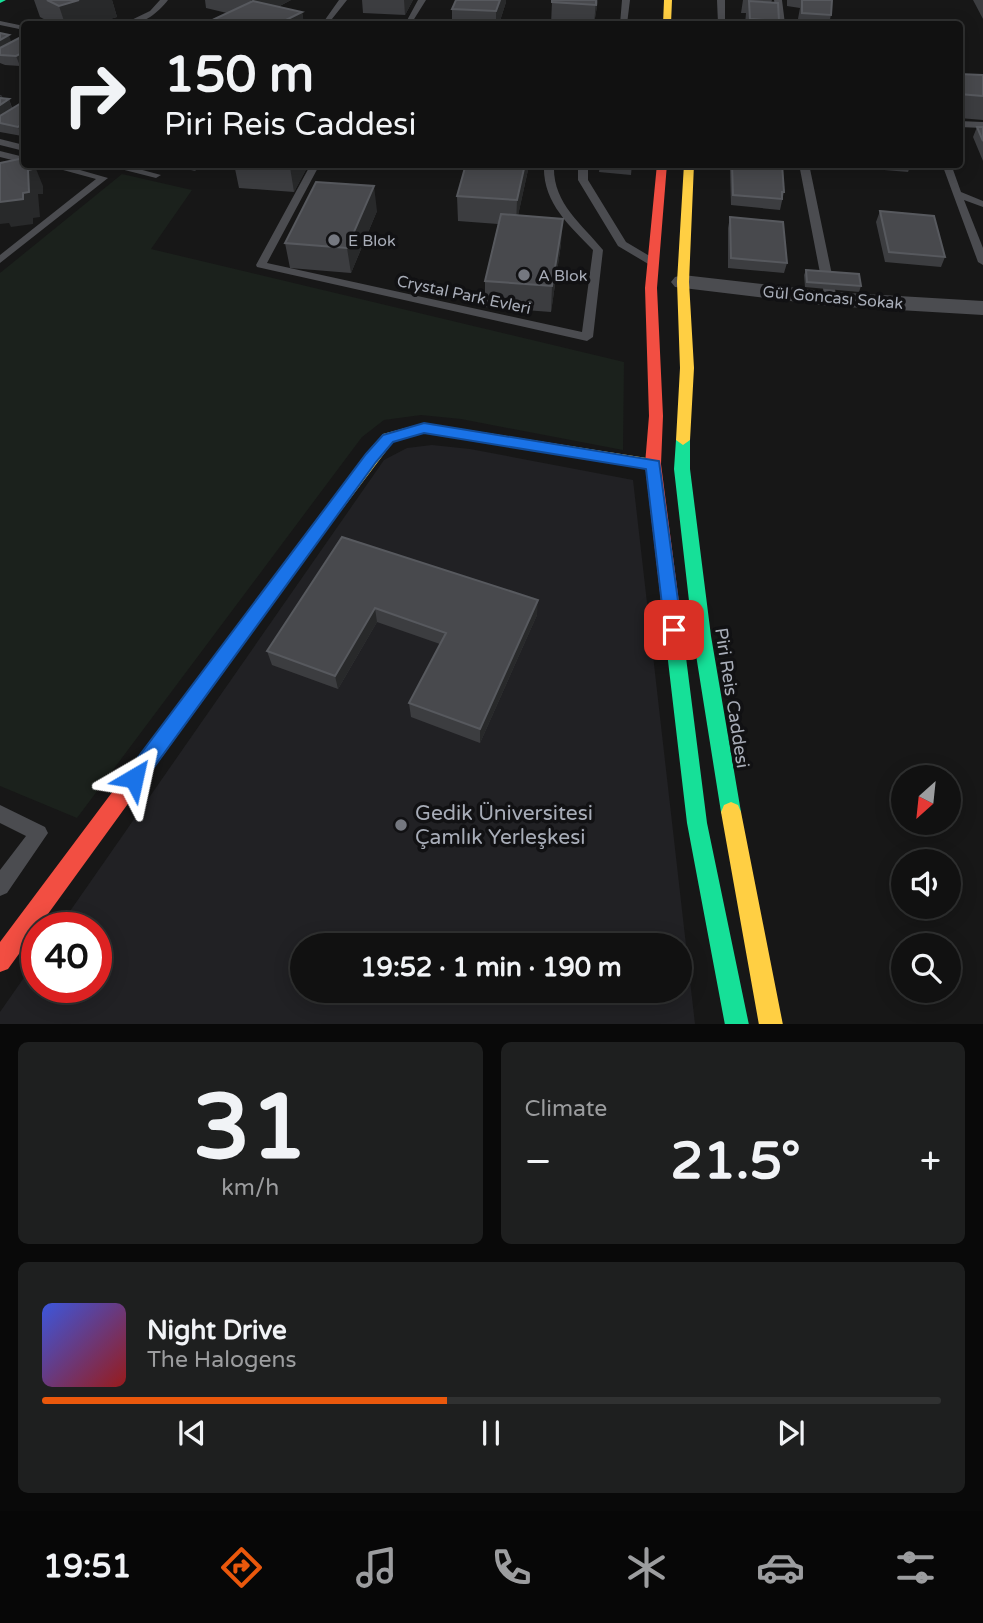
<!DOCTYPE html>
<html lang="en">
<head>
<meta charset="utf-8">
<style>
	:root { --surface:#111; --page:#1e1f1f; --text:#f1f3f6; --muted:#9c9d9f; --line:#303131; --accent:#ea580c }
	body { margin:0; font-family:"Varela Round",sans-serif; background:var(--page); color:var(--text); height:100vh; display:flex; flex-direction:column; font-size:26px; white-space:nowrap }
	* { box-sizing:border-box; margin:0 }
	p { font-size:23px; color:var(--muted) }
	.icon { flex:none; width:38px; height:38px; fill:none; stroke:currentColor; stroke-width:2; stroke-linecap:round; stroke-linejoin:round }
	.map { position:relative; height:1024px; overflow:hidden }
	.panel { display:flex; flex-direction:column; gap:18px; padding:18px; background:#090909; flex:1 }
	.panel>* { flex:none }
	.hud { position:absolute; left:21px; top:21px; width:942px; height:147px; border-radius:7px; box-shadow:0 4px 18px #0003,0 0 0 2px var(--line); background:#111; color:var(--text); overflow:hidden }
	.needle { width:46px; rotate:207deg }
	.fabs { position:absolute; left:891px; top:765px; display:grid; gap:14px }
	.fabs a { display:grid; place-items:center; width:70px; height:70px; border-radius:50%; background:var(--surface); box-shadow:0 4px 18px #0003,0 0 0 2px var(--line); font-size:35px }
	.speed { position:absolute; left:21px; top:912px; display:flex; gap:14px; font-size:35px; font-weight:700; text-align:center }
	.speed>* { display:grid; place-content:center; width:91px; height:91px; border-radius:50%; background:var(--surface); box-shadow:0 4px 18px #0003,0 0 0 2px var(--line); line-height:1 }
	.speed .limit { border:10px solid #d22; background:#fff; color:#111 }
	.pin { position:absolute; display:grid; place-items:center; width:60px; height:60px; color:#fff; margin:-30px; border-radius:14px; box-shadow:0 4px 10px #0006 }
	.me { position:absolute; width:77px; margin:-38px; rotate:36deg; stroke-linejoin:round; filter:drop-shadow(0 0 5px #0008) }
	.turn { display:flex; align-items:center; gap:24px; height:147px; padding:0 28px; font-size:32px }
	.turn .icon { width:91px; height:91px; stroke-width:2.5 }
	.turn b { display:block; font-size:49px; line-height:60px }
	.big { font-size:52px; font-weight:800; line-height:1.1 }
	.panel .tile { flex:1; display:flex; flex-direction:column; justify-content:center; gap:10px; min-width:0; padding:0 24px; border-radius:10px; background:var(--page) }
	.panel .dial { align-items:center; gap:0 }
	.dial b { font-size:91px; line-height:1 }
	.song { display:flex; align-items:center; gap:21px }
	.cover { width:84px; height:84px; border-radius:10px; background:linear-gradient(135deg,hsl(230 70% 55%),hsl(0 70% 35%)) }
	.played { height:7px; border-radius:4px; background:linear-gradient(90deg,var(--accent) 45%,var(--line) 45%) }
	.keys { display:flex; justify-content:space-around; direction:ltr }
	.heat { display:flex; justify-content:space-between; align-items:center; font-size:38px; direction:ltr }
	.panel .tiles { flex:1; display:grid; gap:18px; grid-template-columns:1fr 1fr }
	.tile:last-child { grid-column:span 2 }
	.trip { position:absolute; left:290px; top:933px; width:402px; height:70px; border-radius:35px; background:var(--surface); box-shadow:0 4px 18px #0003,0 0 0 2px var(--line); font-weight:800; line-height:70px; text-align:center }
	.tabs { display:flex; height:112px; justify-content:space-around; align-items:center; background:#070707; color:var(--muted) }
	.tabs .icon { width:49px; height:49px }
	.tabs .current { color:var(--accent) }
	.tabs b { font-size:32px; color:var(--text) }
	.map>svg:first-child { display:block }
	.built { fill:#212124; fill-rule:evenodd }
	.green { fill:#1b211c }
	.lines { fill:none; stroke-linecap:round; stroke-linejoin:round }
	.lane { fill:#4b4c50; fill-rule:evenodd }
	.street { fill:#4b4c50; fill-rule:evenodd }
	.fast { fill:#16e098; fill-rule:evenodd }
	.slow { fill:#ffcf43; fill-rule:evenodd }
	.jam { fill:#f24e42; fill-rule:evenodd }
	.wall { fill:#3c3d40 }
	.shaded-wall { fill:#28292a }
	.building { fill:#48494d; stroke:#57595e; stroke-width:2 }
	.route { fill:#1a73e8; stroke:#114b97; stroke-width:2 }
	.poi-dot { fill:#757880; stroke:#111113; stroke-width:2.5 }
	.labels { text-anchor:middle; stroke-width:7; stroke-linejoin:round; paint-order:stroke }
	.far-poi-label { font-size:16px; fill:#a8adb8; stroke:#111113; text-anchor:start }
	.far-street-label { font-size:16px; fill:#a8adb8; stroke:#111113 }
	.street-label { font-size:18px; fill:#a8adb8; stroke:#111113 }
	.near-poi-label { font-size:21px; fill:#a8adb8; stroke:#111113; text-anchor:start }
</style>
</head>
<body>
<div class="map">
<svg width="983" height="1025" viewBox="0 0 983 1025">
	<rect width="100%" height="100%" fill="#171717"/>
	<!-- built -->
	<path class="built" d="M432,445L470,449L633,480L695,1024L0,1025V1012L37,959V987H96V928L59,927L384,460L407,448ZM303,945H681V990H303Z"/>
	<!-- green -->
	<path class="green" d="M122,174L192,190L151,249L624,362L623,450L461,419L421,415L384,420L362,437L77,818L0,786V273Z"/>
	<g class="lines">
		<!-- lane -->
		<path class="lane" d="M160,0H168C157,14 142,26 123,24L150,11Z
			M339,0H347L328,24H322Z
			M418,0H426L411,24H405Z
			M622,0H630L627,24H620Z
			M717,0H725V24H718Z
			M774,0H782L785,24H778Z
			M0,21L24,26V30L0,25Z
			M959,121L983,122V128L959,127Z
			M0,139L24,145V151L0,145Z
			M0,151L24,157V163L0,157Z
			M41,164H59L108,178L0,263V255L96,179Z
			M101,164H120L161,175L156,178Z
			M311,164H320L267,263L582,332L593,250C569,225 542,202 544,164H554C552,203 581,223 603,250L593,337L587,341L257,267L256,265Z
			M578,164H588V180L626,242L658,261V265H650L618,246L578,180Z
			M799,164H809L837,299L831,302L825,299Z
			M942,164H951L961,192L983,201V207L964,200L983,248V265L978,262Z
			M0,805L45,827L48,833L7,893L0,896V870L26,836L0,823Z"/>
		<!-- street -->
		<path class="street" d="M683,275L831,292L983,301V315L831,306L675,287L671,282L675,277Z"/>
		<!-- fast -->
		<path class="fast" d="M0,0H6L0,3Z
			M683,435L690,440V469L711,636L741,812L738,819L731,822L724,819L721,812L693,636L674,469L676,440Z
			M672,611L678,613L681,618L707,823L749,1025H725L687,823L663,618L666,613Z"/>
		<!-- slow -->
		<path class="slow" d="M664,0H672L671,24H663Z
			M684,164H694L689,282L694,368L690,440L683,445L676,440L680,368L677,282Z
			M424,423L653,459L661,464L653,469L424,433L393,442L331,524H319L317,520L319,516L383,434Z
			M731,802L738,805L741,812L783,1025H759L721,812L724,805Z"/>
		<!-- jam -->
		<path class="jam" d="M657,164H667L657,288L663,416L661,464L681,618L678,623L672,625L666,623L663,618L645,464L649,416L645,288Z
			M325,514L331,516L333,520L331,524L8,969L0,972V942L319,516Z"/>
	</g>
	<!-- wall -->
	<path class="wall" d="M34,0H112L117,17L93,24H53L40,17Z
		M205,0H291L278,7L302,12L304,24H207L227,13L206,8Z
		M362,0H413L405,15L363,13Z
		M598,0L594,24H551L552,2Z
		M743,0H772L771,3L779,21V24H745L746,13H741Z
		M787,0H832L831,15L829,24H797L800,8L787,6Z
		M973,0H983V19Z
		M506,2L499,24H452V9Z
		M0,33L11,42L24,37V63L20,66L5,65L0,63Z
		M959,74L983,75V120L959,118Z
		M0,95H1L3,98L9,99L22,136L0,132Z
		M977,127H983V161L973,137Z
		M166,164H202L195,171Z
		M234,164H309L294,192L239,188Z
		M600,164H632L631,175L599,172Z
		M731,164H782L784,192L780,210L731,205L730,170Z
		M860,164H911L908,172L861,168Z
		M528,170L518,215L561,244L551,312L485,307V281L498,224L458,221L457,196Z
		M377,211L351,273L290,268L285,243Z
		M880,211L945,257L941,267L885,262L876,222Z
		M730,217L787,263L784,273L728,268V228Z
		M806,270L861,286L859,292L805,287L804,275Z
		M342,537L537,615L480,743L411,717L409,703L440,644L377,622L338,689L272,665L267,651Z"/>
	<!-- shaded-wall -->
	<path class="shaded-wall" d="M79,0H112L117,17L93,24H65L59,6Z
		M251,0H291L254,19Z
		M404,0H413L405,15Z
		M500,0H506V2L499,24H496V11Z
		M596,0H598L594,24Z
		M302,12L304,24H278Z
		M9,35L12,44L0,51V40Z
		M24,52V63L20,66L16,56Z
		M1,95L4,102L9,99L12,109L0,117V96Z
		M24,122V135L22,136L18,127Z
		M31,164H34L43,186V194H38L40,217L33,218V224L11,227L9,223L0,224V197L28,170Z
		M193,164H202L195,171Z
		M291,164H309L294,192L290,167Z
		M525,164H528V170L516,225L517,200Z
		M374,186L377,211L351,273L347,248Z
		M563,219L561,244L551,312L552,286Z
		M538,600L537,615L480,743V729Z
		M375,608L377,622L338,689L335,676Z"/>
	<!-- building -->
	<path class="building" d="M47,0H79L59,6Z
		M456,0H500L496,11L452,9Z
		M552,0H596V5L552,2Z
		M802,0H832L831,15L802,13Z
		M253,1L302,12L278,24H207L208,22Z
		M749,1L778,3L779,21L750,19Z
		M405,21L450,24H403Z
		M0,33L9,35L0,40Z
		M21,37H24V52L16,56L0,55V48Z
		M959,74L983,75V96L959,94Z
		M0,98L9,99L0,105Z
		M23,102H24V122L18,127L0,123V116Z
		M977,127H983V141Z
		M24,158V164H33V169L28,170L29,192L23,193V199L0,202V163Z
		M253,164H291L290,167Z
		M466,164H525L517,200L457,196Z
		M732,164H782L784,192H782V199L733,195Z
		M316,182L374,186L347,248L285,243Z
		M880,211L934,216L945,257L889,252Z
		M501,214L563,219L552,286L485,281Z
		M730,217L783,222L787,263L731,258Z
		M806,270L859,274L861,286L807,282Z
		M342,537L538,600L480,729L409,703L446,633L375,608L335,676L267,651Z"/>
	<!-- route -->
	<path class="route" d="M424,423L659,461L682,630L680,635L674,637L667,635L665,630L646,469L424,433L393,442L376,462L141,785L134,788L127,785L124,778L127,772L366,454L383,435Z"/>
	<!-- markers -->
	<g class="poi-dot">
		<circle cx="334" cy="240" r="7"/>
		<circle cx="524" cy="275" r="7"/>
		<circle cx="401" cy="825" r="7"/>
	</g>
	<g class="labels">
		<!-- far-poi labels -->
		<g class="far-poi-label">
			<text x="348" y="246">E Blok</text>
			<text x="538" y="281">A Blok</text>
		</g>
		<!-- far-street labels -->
		<g class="far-street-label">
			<text transform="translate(464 294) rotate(12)" y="6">Crystal Park Evleri</text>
			<text transform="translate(833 297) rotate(5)" y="6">Gül Goncası Sokak</text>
		</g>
		<!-- street labels -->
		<g class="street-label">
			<text transform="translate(732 698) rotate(81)" y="6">Piri Reis Caddesi</text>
		</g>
		<!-- near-poi labels -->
		<g class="near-poi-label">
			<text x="415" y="820">Gedik Üniversitesi<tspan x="415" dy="24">Çamlık Yerleşkesi</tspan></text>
		</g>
	</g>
</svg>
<div class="fabs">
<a><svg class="needle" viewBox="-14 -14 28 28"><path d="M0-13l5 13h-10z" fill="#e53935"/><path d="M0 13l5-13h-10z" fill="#9c9d9f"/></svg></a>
<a><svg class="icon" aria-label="sound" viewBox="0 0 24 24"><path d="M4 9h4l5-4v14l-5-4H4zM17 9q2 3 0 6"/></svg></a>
<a><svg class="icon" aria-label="search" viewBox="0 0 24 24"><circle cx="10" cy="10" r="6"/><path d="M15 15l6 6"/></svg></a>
</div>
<div class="speed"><div class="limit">40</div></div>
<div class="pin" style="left:674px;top:630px;background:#d93025"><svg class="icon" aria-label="arrive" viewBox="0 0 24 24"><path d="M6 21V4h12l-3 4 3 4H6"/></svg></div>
<svg class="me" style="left:134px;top:778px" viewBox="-20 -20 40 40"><path d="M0-17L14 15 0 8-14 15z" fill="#1a73e8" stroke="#fff" stroke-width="4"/></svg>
<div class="trip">19:52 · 1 min · 190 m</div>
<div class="hud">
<div class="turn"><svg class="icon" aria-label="right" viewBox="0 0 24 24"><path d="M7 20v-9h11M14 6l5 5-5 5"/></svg><div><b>150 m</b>Piri Reis Caddesi</div></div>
</div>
</div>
<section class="panel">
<div class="tiles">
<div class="tile dial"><b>31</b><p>km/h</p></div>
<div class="tile"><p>Climate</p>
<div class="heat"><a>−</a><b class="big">21.5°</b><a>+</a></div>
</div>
<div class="tile">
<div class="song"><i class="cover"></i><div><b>Night Drive</b><p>The Halogens</p></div></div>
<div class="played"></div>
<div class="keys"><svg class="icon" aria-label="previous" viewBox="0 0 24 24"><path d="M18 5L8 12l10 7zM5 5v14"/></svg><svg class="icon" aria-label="pause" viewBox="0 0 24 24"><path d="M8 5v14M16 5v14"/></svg><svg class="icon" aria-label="next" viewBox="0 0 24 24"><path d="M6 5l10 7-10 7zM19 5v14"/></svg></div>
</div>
</div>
</section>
<nav class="tabs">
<b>19:51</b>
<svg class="icon current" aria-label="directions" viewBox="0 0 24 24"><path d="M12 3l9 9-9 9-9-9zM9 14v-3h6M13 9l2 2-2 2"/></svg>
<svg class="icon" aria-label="music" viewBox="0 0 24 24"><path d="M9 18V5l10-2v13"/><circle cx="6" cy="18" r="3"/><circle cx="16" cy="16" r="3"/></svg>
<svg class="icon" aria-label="phone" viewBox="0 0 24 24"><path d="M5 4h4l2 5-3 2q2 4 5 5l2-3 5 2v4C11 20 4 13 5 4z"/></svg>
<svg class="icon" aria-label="climate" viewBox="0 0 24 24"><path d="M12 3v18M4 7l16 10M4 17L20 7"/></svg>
<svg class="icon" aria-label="car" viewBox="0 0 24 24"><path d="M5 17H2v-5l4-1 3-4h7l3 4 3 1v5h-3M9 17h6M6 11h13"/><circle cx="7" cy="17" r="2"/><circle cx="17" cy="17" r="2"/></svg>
<svg class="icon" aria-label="filters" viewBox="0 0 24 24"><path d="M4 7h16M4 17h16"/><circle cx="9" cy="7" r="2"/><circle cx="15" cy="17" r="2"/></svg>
</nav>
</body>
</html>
